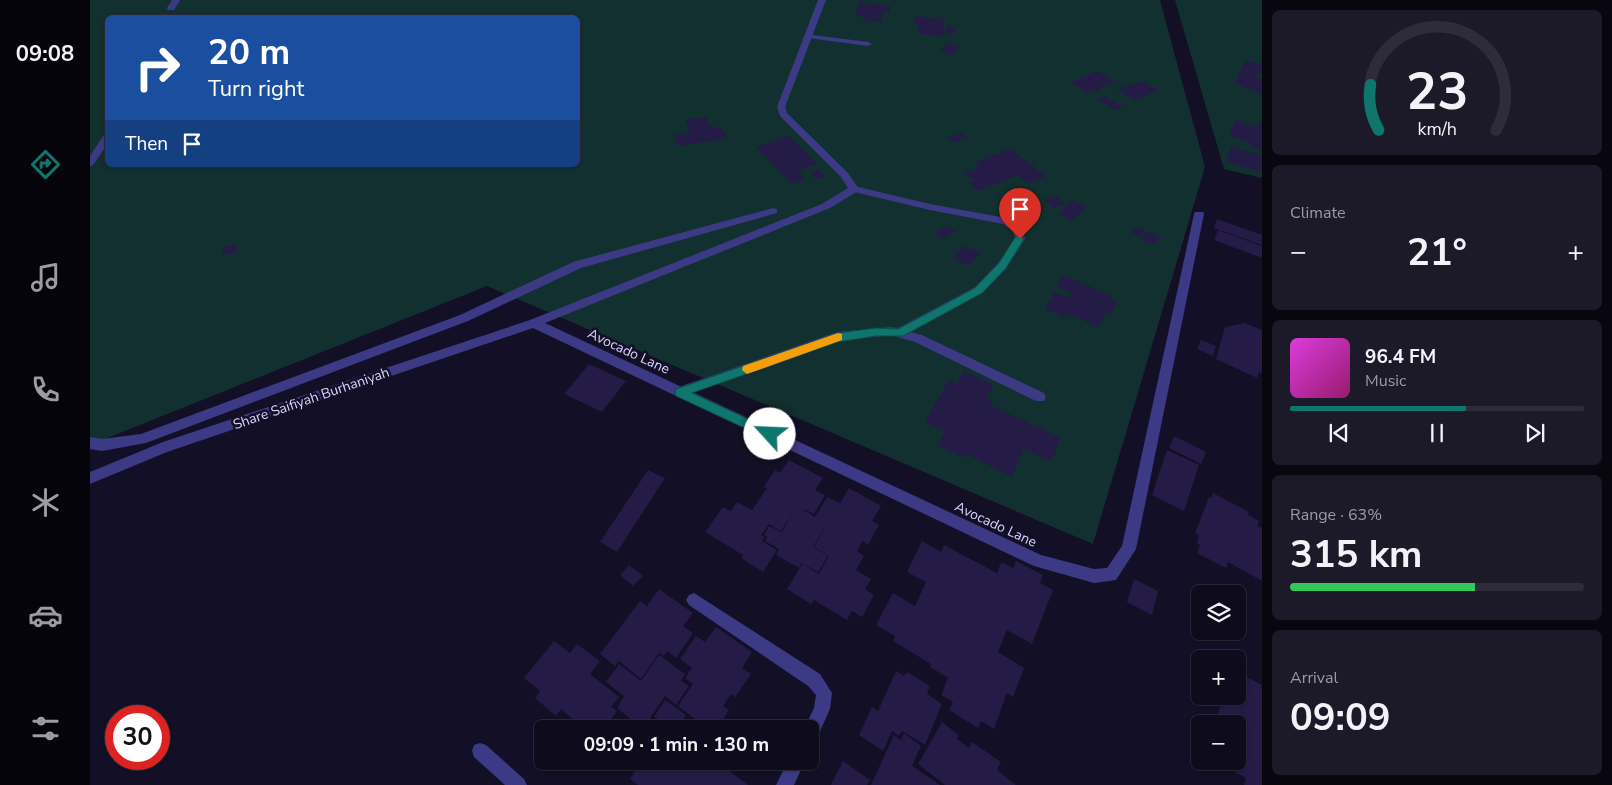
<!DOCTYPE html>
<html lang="en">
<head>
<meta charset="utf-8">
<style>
	:root { --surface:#0e0b1c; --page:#1c1929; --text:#f1f3f6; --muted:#9b9ba3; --line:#2e2b3b; --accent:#0f766e }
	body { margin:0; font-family:"Nunito Sans",sans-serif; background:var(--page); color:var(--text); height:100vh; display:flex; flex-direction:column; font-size:19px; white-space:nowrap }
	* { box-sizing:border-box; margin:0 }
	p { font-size:16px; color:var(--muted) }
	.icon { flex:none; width:28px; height:28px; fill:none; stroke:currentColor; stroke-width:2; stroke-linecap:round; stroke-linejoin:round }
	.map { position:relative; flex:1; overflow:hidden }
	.panel { display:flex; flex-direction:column; gap:10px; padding:10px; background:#08060f; width:350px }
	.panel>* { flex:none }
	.guide { position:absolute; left:15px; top:15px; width:475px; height:152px; border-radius:8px; box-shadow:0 1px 4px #0004,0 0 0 1px var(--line); background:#1a4fa0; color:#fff; overflow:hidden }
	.buttons { position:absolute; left:1101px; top:585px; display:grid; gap:10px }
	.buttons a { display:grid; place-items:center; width:55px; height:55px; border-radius:8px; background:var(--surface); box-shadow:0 1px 4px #0004,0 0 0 1px var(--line); font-size:25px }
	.speed { position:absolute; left:15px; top:705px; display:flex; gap:10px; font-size:25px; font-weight:700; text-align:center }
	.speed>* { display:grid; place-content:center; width:65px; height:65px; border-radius:50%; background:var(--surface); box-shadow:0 1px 4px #0004,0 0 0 1px var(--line); line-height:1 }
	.speed .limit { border:8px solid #d22; background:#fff; color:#111 }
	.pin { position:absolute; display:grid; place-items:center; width:42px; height:42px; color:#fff; margin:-51px -21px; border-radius:50% 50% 50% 0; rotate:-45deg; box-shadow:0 0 5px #0007 }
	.pin .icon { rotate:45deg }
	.me { position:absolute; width:55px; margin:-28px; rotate:295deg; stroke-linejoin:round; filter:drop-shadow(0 0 4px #0008) }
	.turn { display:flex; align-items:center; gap:18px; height:105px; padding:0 20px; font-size:22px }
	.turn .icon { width:65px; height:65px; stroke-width:2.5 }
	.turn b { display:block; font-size:35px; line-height:42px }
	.then { display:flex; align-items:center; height:48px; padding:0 20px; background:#0003; gap:10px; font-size:19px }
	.big { font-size:38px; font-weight:700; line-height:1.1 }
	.panel .card { flex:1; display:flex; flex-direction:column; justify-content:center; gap:8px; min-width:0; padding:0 18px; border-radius:8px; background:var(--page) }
	.panel .dial { align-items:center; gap:0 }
	.dial svg { height:130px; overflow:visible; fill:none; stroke:var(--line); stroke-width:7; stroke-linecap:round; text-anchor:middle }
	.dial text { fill:var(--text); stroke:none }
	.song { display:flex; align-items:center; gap:15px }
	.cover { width:60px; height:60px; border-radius:8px; background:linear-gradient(135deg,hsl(300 70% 55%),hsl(320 70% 35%)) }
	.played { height:5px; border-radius:2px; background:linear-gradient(90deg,var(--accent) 60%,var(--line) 60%) }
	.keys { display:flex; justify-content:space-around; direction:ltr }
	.heat { display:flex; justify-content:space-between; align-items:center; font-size:28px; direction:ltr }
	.charge { height:8px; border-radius:4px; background:linear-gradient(90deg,#34c759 63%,var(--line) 0) }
	.trip { position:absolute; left:444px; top:720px; width:285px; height:50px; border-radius:8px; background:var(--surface); box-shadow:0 1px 4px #0004,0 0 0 1px var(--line); font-weight:700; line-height:50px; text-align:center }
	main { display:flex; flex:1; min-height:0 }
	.menu { display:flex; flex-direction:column; width:90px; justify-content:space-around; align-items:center; background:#06040b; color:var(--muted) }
	.menu .icon { width:35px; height:35px }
	.menu .current { color:var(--accent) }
	.menu b { font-size:22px; color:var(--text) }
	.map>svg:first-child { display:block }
	.green { fill:#12302f; fill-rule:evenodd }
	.building { fill:#241b47 }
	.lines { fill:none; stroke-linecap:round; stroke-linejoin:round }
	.lane { fill:#3d3a85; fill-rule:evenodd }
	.street { fill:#3d3a85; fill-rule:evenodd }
	.route { fill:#0f766e; stroke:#0a4d48 }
	.slow { fill:#f59e0b }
	.labels { text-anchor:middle; stroke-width:5; stroke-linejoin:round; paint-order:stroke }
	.street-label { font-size:14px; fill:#d9d4ff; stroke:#130f26 }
</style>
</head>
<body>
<main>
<nav class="menu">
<b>09:08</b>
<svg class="icon current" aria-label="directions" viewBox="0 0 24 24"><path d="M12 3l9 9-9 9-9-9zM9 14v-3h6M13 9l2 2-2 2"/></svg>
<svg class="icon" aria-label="music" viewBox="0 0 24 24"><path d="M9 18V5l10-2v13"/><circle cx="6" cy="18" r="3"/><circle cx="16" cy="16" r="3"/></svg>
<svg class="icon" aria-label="phone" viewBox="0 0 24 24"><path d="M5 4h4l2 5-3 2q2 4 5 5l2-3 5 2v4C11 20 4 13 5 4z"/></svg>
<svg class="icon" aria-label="climate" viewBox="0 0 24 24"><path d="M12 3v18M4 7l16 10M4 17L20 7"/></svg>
<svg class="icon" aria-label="car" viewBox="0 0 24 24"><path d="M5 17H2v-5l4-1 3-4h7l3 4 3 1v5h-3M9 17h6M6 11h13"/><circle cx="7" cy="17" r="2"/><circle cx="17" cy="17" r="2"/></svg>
<svg class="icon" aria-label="filters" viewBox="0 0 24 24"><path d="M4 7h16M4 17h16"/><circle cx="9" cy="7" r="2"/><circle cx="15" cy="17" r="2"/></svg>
</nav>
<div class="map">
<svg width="1172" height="785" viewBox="0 0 1172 785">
	<rect width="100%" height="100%" fill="#130f26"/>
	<!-- green -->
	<path class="green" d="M0,0H1070L1115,167L1003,544L397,286L0,445ZM18,18H488V165H18Z
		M1085,0H1172V178L1134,169Z"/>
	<!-- building -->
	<path class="building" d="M769,2L801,6L799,13L793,12L791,22L774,20L775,17L766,16Z
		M825,16L855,20L853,36L828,34L830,24L824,23Z
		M857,26L865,27L864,34L855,32Z
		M858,43L869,47L862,56L850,51Z
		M1156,60L1172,65V74L1166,73L1164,77L1172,80V94L1145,83Z
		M1007,71L1025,82L1009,89L1011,90L1007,92L1004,90L998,93L981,83Z
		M1054,81L1069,90L1045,100L1027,89Z
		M1015,96L1033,107L1026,110L1008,99Z
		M616,117L623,128L631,127L637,138L589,146L584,135L601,132L595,120Z
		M1146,120L1167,127L1170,122H1172V150L1160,146L1162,143L1139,135Z
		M872,133L878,138L863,143L857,138Z
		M699,136L728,164L707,171L715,179L702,184L666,147Z
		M1141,146L1172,156V172L1136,161Z
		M922,148L926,151L924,153L945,166H942L956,176L939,184L928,175L888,191L878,183L884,181L875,173L890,167L884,163Z
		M729,170L735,176L726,179L720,172Z
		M966,195L976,203L964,208L954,200Z
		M983,200L997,207L981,221L968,214Z
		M1127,219L1172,235V245L1124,228Z
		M858,226L866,232L852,239L844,233Z
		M1047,227L1056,231L1050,237L1041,232Z
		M1128,230L1172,246V258L1124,240Z
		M1059,231L1071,237L1064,245L1051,239Z
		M145,244L146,252L133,255V247Z
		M874,245L890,253L879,266L863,258Z
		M974,275L1023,297L1021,299L1027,302L1020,315L1010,311L1009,313L1015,315L1008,327L978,314L975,318L955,308L965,292L979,298L982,293L967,286Z
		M1155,323L1172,330V373L1169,372L1167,378L1126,359L1135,327Z
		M1111,340L1126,346L1123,356L1107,349Z
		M499,364L536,381L512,412L474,394Z
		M874,371L903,384L897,397L902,400L900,405L971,438L961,462L934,449L922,477L876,454L874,458L848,445L855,431L835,422L859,380L867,384Z
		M1084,436L1116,452L1111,464L1079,448Z
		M1077,450L1109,465L1094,511L1062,495Z
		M699,460L733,478L725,490L735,495L724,514L714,509L710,518L714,510L725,517L737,497L750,503L759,488L791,506L782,521L789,525L778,545L772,541L767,551L774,556L766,570L781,579L775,589L784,595L772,617L762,611L757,620L724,600L721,604L697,589L712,564L729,574L739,556L724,547L737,523L723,547L738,556L728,572L711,563L709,568L686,555L689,549L675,541L677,537L674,535L679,526L692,532L702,513L691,531L679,524L671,535L675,537L672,541L687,550L673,572L651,558L653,555L615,532L633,507L641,511L647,502L662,510L677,488L674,487L685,470L690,473Z
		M558,470L575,478L527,552L510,542Z
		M1123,493L1159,512L1158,515L1169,521L1167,526L1172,528V581L1138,562L1136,568L1107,553L1110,545L1107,544L1109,535L1105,533L1119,497L1121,498Z
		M832,541L851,552L854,545L907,573L911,562L923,568L926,561L953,575L950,583L963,590L942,644L917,630L908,652L934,668L923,697L917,693L904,729L891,721L888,728L859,710L863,702L851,695L858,678L840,667L841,664L803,641L805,636L786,625L803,593L825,606L836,582L817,572Z
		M539,565L553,576L543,586L530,575Z
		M1044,579L1068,591L1062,615L1037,602Z
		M569,589L603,613L593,626L603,633L586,658L577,651L574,656L569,653L551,679L529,661L525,666L510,654L550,601L557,606Z
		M626,627L662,652L652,668L661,674L645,697L641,694L633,706L639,710L627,729H618L588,706L603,684L595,678L602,668L590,659L606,636L615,642Z
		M464,641L480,653L487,644L510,661L500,674L529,697L521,707L527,711L514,729H482L479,726L484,720L471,709L466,716L445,698L450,691L434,678Z
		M569,655L595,674L591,681L599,686L586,705L575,696L560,718L571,727L570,729H553L527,708L534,696L516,682L529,664L551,681Z
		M806,671L814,676L817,672L840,686L837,694L852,704L835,745L812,731L809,736L802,731L793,751L769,735L782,707L788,711Z
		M1151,674L1172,685V785H1154L1156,778L1129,763L1130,761H1148V724H1133L1127,721L1132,696L1137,699V696H1148Z
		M575,700L596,715L588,729H581L564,717Z
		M598,719L610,729H591Z
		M852,722L869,735L867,739L879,748L882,742L911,762L907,770L926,785H855L828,764Z
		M814,733L831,746L822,766L850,785H781L804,735L811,740Z
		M552,761H642L637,769L658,785H548L540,779Z
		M753,761L780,780L777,785H741Z"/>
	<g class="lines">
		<!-- lane -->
		<path class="lane" d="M82,0H90L84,10H78L77,8Z
			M715,34L778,42L782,44L778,46L718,38H715Z
			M18,132V143L3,165L0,166V156L15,133Z
			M764,186L840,204L916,218L932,226L935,239L916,269L893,293L821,332L832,335L954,393L956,397L954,401H946L825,342L801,335L748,341L590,397L586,396L584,392L586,388L747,332L801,327L808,328L885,287L908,263L925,239L923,231L913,224L840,210L760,191L759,189Z
			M683,208L687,209V213L491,268L378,321L56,443L12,451L0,449V437L12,439L51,434L370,315L483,262Z"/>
		<!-- street -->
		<path class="street" d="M728,0H736L695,107L697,113L758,173L769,189L768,191L740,208L455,323L951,555L1004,569L1017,568L1032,546L1104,214L1105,212H1113L1114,214L1046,549L1026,580L1004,583L944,566L443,328L77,452L0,484V472L73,442L440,320L732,204L758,188L751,177L690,116L687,107Z
			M604,593L730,674L742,693L740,709L726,740L720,742V729H714L724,708L726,695L718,686L599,605L596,600L599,595Z
			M390,743L396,745L434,779L437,785H415L384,757L382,751L384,745Z
			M698,761H715L704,785H686Z"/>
	</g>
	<!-- route -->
	<path class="route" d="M930,235L934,239L916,268L892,293L813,336H786L748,342L602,393L684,431V438H676L586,396L585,392L586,389L748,333L786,328L808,329L885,288L909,263L926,236Z"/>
	<!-- slow -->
	<path class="slow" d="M748,333L752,334V340L657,374L652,370L653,366Z"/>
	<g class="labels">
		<!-- street labels -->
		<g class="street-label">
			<text transform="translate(539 351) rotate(25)" y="5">Avocado Lane</text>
			<text transform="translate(221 398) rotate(-19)" y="5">Share Saifiyah Burhaniyah</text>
			<text transform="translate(906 524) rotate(25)" y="5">Avocado Lane</text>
		</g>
	</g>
</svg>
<div class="buttons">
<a><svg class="icon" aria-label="layers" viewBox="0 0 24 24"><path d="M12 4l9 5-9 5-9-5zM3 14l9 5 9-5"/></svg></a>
<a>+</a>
<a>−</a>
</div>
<div class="speed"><div class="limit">30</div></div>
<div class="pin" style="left:930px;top:239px;background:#d93025"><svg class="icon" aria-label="arrive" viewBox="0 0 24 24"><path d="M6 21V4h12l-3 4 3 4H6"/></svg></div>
<svg class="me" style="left:680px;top:434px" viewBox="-20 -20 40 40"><circle r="19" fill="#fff"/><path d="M0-13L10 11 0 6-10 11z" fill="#0f766e"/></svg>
<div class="trip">09:09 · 1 min · 130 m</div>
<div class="guide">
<div class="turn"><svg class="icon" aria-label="right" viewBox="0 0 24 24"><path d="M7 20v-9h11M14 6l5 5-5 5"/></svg><div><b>20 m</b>Turn right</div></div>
<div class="then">Then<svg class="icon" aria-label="arrive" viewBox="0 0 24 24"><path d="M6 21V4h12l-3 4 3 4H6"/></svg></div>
</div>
</div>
<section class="panel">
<div class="card dial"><svg viewBox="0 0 100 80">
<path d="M14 69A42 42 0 1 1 86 69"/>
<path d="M14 69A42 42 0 0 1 9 41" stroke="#0f766e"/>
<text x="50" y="56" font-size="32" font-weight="700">23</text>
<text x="50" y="72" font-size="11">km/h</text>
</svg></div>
<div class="card"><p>Climate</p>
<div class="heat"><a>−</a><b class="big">21°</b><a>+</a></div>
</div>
<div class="card">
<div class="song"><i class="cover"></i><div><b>96.4 FM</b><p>Music</p></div></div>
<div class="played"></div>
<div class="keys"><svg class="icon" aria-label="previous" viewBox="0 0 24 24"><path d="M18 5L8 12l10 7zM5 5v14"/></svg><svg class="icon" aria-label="pause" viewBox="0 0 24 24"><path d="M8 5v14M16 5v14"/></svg><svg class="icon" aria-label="next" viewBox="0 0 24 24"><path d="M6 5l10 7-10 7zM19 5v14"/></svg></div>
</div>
<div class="card"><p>Range · 63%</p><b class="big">315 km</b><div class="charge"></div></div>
<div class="card"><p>Arrival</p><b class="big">09:09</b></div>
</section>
</main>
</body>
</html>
